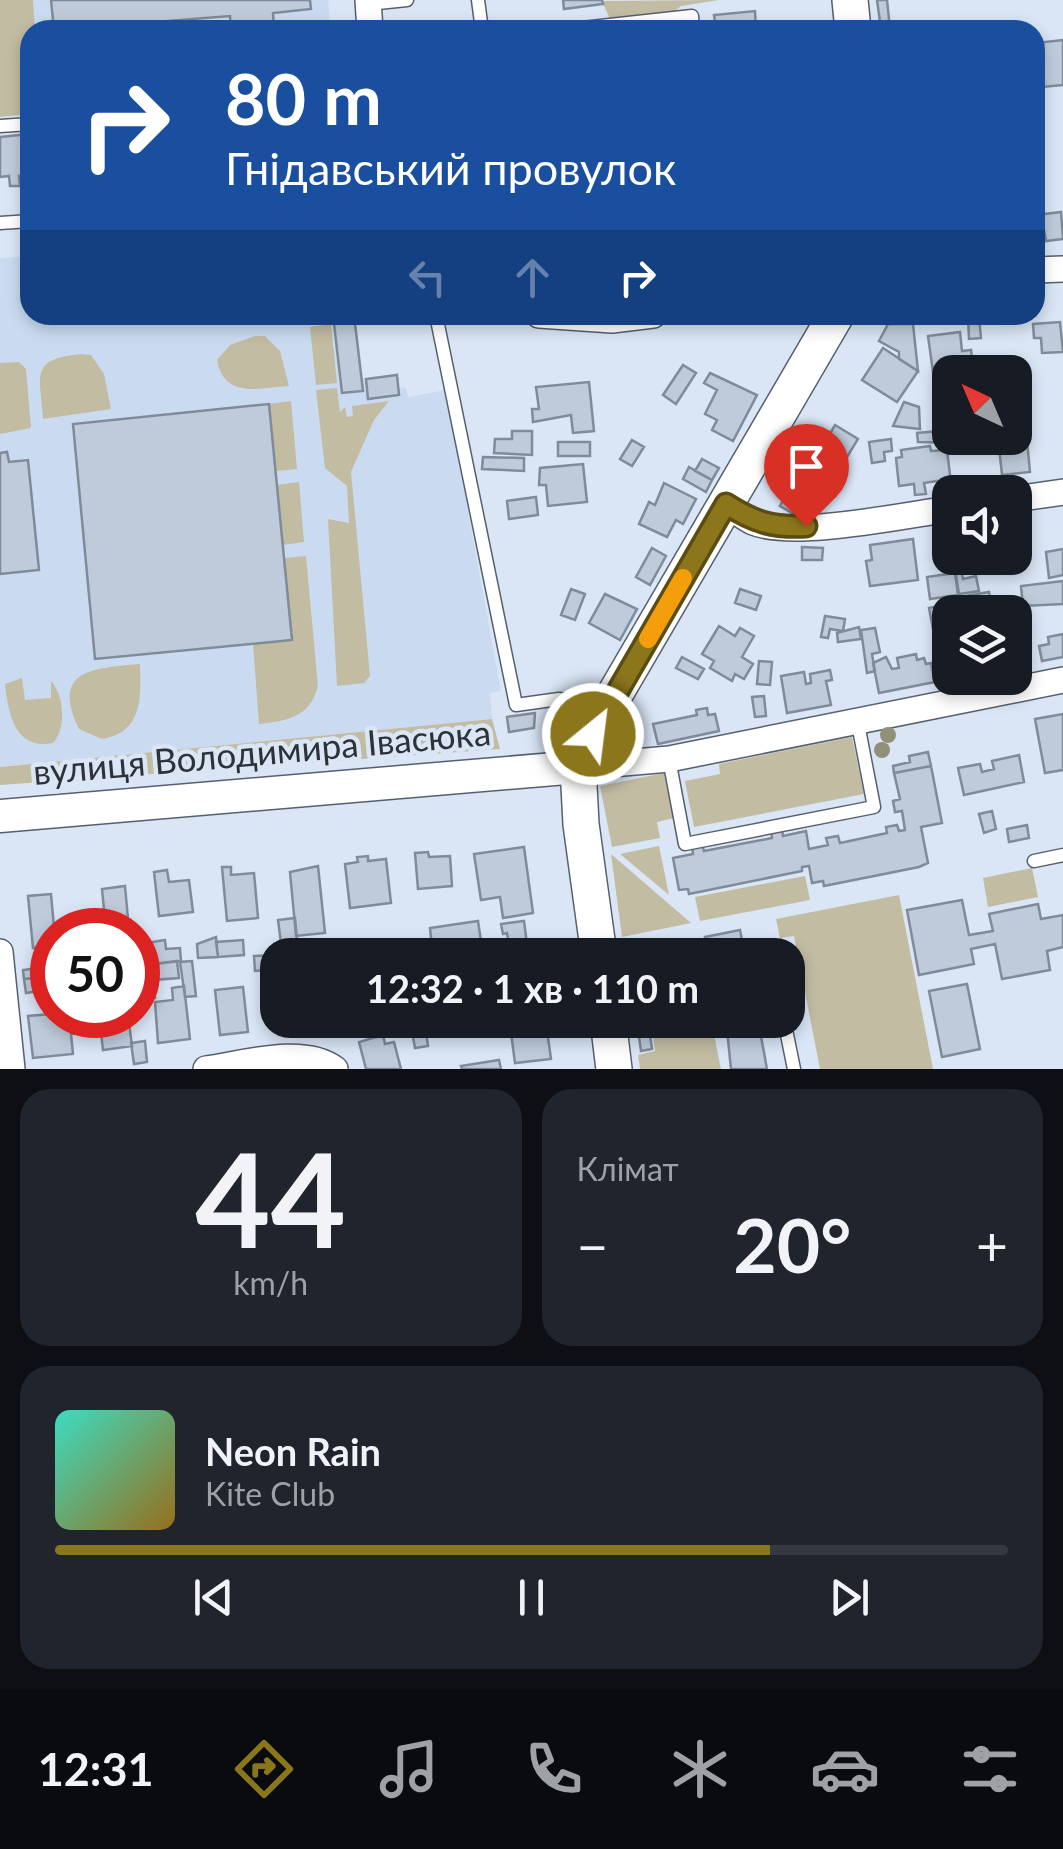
<!DOCTYPE html>
<html lang="uk">
<head>
<meta charset="utf-8">
<style>
	:root { --surface:#171b24; --page:#20242c; --text:#f1f3f6; --muted:#9ea1a6; --line:#363941; --accent:#8c761b }
	body { margin:0; font-family:Lato,sans-serif; background:var(--page); color:var(--text); height:100vh; display:flex; flex-direction:column; font-size:38px; white-space:nowrap }
	* { box-sizing:border-box; margin:0 }
	p { font-size:32px; color:var(--muted) }
	.icon { flex:none; width:55px; height:55px; fill:none; stroke:currentColor; stroke-width:2; stroke-linecap:round; stroke-linejoin:round }
	.map { position:relative; height:1069px; overflow:hidden }
	.details { display:flex; flex-direction:column; gap:20px; padding:20px; background:#0d0f14; flex:1 }
	.details>* { flex:none }
	.guide { position:absolute; left:20px; top:20px; width:1025px; height:305px; border-radius:30px; box-shadow:0 5px 15px #0003; background:#1a4fa0; color:#fff; overflow:hidden }
	.needle { width:65px; rotate:316deg }
	.controls { position:absolute; left:932px; top:355px; display:grid; gap:20px }
	.controls a { display:grid; place-items:center; width:100px; height:100px; border-radius:20px; background:var(--surface); box-shadow:0 5px 15px #0003; font-size:50px }
	.speed { position:absolute; left:30px; top:908px; display:flex; gap:20px; font-size:50px; font-weight:700; text-align:center }
	.speed>* { display:grid; place-content:center; width:130px; height:130px; border-radius:50%; background:var(--surface); box-shadow:0 5px 15px #0003; line-height:1 }
	.speed .limit { border:15px solid #d22; background:#fff; color:#111 }
	.pin { position:absolute; display:grid; place-items:center; width:85px; height:85px; color:#fff; margin:-102px -42px; border-radius:50% 50% 50% 0; rotate:-45deg; box-shadow:0 0 10px #0007 }
	.pin .icon { rotate:45deg }
	.me { position:absolute; width:110px; margin:-55px; rotate:29deg; stroke-linejoin:round; filter:drop-shadow(0 0 8px #0008) }
	.turn { display:flex; align-items:center; gap:35px; height:210px; padding:0 40px; font-size:45px }
	.turn .icon { width:130px; height:130px; stroke-width:2.5 }
	.turn b { display:block; font-size:70px; line-height:85px }
	.lanes { display:flex; align-items:center; height:95px; padding:0 40px; background:#0003; justify-content:center; gap:50px; direction:ltr }
	.lanes .off { opacity:.35 }
	.big { font-size:75px; font-weight:700; line-height:1.1 }
	.details .widget { flex:1; display:flex; flex-direction:column; justify-content:center; gap:15px; min-width:0; padding:0 35px; border-radius:30px; background:var(--page) }
	.details .dial { align-items:center; gap:0 }
	.dial b { font-size:130px; line-height:1 }
	.song { display:flex; align-items:center; gap:30px }
	.cover { width:120px; height:120px; border-radius:15px; background:linear-gradient(135deg,hsl(170 70% 55%),hsl(40 70% 35%)) }
	.played { height:10px; border-radius:5px; background:linear-gradient(90deg,var(--accent) 75%,var(--line) 75%) }
	.keys { display:flex; justify-content:space-around; direction:ltr }
	.heat { display:flex; justify-content:space-between; align-items:center; font-size:55px; direction:ltr }
	.details .tiles { flex:1; display:grid; gap:20px; grid-template-columns:1fr 1fr }
	.widget:last-child { grid-column:span 2 }
	.trip { position:absolute; left:260px; top:938px; width:545px; height:100px; border-radius:30px; background:var(--surface); box-shadow:0 5px 15px #0003; font-weight:700; line-height:100px; text-align:center }
	.tabs { display:flex; height:160px; justify-content:space-around; align-items:center; background:#090b0e; color:var(--muted) }
	.tabs .icon { width:70px; height:70px }
	.tabs .on { color:var(--accent) }
	.tabs b { font-size:45px; color:var(--text) }
	.map>svg:first-child { display:block }
	.built { fill:#cadbf1 }
	.green { fill:#c2bca3 }
	.building { fill:#bfcbdb; stroke:#7f8b99; stroke-width:2.5 }
	.lines { fill:none; stroke-linecap:round; stroke-linejoin:round }
	.service-casing { stroke:#55606e; stroke-width:15 }
	.minor-casing { stroke:#55606e; stroke-width:28 }
	.tertiary-casing { stroke:#55606e; stroke-width:35 }
	.secondary-casing { stroke:#55606e; stroke-width:38 }
	.service { stroke:#fff; stroke-width:12 }
	.minor { stroke:#fff; stroke-width:25 }
	.tertiary { stroke:#fff; stroke-width:32 }
	.secondary { stroke:#fff; stroke-width:35 }
	.tree { fill:#929079 }
	.route-casing { stroke:#5b4d12; stroke-width:25 }
	.route { stroke:#8c761b; stroke-width:18 }
	.slow { stroke:#f59e0b; stroke-width:18 }
	.labels { text-anchor:middle; stroke-width:9; stroke-linejoin:round; paint-order:stroke }
	.street-label { font-size:35px; fill:#2d3138; stroke:#dae6f6 }
</style>
</head>
<body>
<div class="map">
<svg width="1063" height="1069" viewBox="0 0 1063 1069">
	<rect width="100%" height="100%" fill="#dae6f6"/>
	<!-- built -->
	<path class="built" d="M0,0H328L330,22L349,21V30H30Z
		M30,256V315H354L362,379L397,375L398,387L406,388L408,397L446,390L501,691L490,693L492,719L0,767V258Z"/>
	<!-- green -->
	<path class="green" d="M0,0H33L35,30H30V114L0,117Z
		M719,0L681,6L673,13L610,19L602,1Z
		M331,324L337,383L316,385L310,327Z
		M255,336H265L280,351L289,386C259,388 224,399 217,360L230,345Z
		M81,354L91,355L104,374L111,409L43,419C40,375 29,359 81,354Z
		M19,362L26,369L31,428L0,434V363Z
		M337,388L340,412L345,407L347,417L353,416L352,406L389,401L374,420L351,472L370,676L364,683L337,686L328,519L349,523L347,486L325,468L316,390Z
		M291,401L297,469L276,471L269,404Z
		M299,482L304,542L283,545L277,485Z
		M306,556L318,686C310,717 288,721 259,724L253,644L292,640L284,558Z
		M140,664C141,698 143,732 102,739L79,729C49,668 97,668 140,664Z
		M22,678L25,700L51,698V681C64,695 67,728 53,743C15,751 8,713 5,684Z
		M492,719L500,749L0,785V767Z
		M852,737L864,794L694,827L685,781L720,774L719,764Z
		M664,773L674,818L657,822L660,838L612,847L600,786Z
		M659,846L669,895L620,854Z
		M611,854L691,923L622,937Z
		M1032,868L1038,897L988,907L983,878Z
		M805,876L810,900L700,921L695,897Z
		M899,895L933,1069H820L794,936L780,938L776,919Z
		M633,1020H711L721,1069H640L638,1055L655,1051L651,1023L634,1025Z"/>
	<!-- building -->
	<path class="building" d="M51,0H310L311,9L273,13L274,28L284,30H231L230,16L54,30Z
		M563,0H602L603,4L564,9Z
		M877,0H887L890,28L881,29Z
		M755,11L756,30H716L714,15Z
		M455,23L456,30H415V26Z
		M1063,40V85L1042,87L1035,81V43Z
		M30,134V175L19,176L20,186H10L9,176L0,177V137Z
		M1043,205L1044,214L1061,212L1063,239L1046,241L1044,230L1035,231V206Z
		M333,315H354L363,391L342,393Z
		M968,317H979L981,338L969,339Z
		M1060,322L1063,352L1042,353L1041,338H1034L1033,324Z
		M888,324H913L918,371L899,359V352L879,341Z
		M960,332L962,351L971,350L974,372H950V377L934,379L928,336Z
		M883,348L918,371L897,402L862,380Z
		M683,365L696,373L676,404L663,395Z
		M710,373L757,395L733,441L712,430L717,420L705,414L717,390L704,383Z
		M397,375L399,395L368,399L366,379Z
		M589,382L594,431L573,433L571,415L533,422L532,409H539L536,387Z
		M904,402L919,407L920,429L893,426Z
		M269,404L292,640L95,659L73,424Z
		M835,425L858,439L824,495L802,482Z
		M512,431H532V455L494,453L495,439H512Z
		M939,431L950,432V438H958V443L918,442L917,433Z
		M1026,431L1030,472L1002,475L998,438H1015V432Z
		M891,439L892,451L884,452L885,461L872,463L869,442Z
		M632,440L644,447L632,466L620,459Z
		M558,442H590V456H558Z
		M930,446L931,451L947,450L952,491L938,493L937,481L924,483L926,494L915,495L914,484L899,486L896,458L902,457L901,450Z
		M7,452L9,462L28,460L39,570L0,574V453Z
		M483,457L524,458V471L482,469Z
		M702,459L719,468L712,480L695,471Z
		M583,464L587,502L548,506L546,485H539L540,468Z
		M689,467L712,480L706,492L683,479Z
		M664,483L696,499L683,524L676,520L667,537L639,524L649,502L655,505Z
		M792,485L809,494L797,516L780,506Z
		M536,497L538,515L509,519L507,501Z
		M913,539L918,580L870,586L866,561L872,560L870,545Z
		M802,547L823,548L822,560H802Z
		M652,548L666,556L650,585L636,577Z
		M1063,549V575L1049,578L1046,552Z
		M961,568L963,579L976,576L979,591L959,594L955,569Z
		M955,573L958,595L930,599L927,577Z
		M1063,581V604L1023,606L1021,586Z
		M571,589L585,594L575,620L561,615Z
		M740,589L761,596L756,610L735,603Z
		M989,592L992,609L962,612L959,597Z
		M605,594L637,609L620,640L589,623Z
		M958,602L960,612H950V647L937,650L929,608Z
		M825,616L845,619L843,631L830,629L828,638L821,637Z
		M719,626L735,636L740,628L754,636L742,657L753,664L744,679L735,674L732,681L710,668L714,661L702,654Z
		M859,627L861,639L838,642L837,633Z
		M875,628L880,652L872,654L875,671L867,673L861,630Z
		M1063,634V657L1042,661L1039,646L1049,644L1048,637Z
		M916,654L917,660L924,658L926,664L931,663L935,682L879,693L873,663L886,657L892,669L899,668L897,658Z
		M682,657L704,669L698,679L676,668Z
		M759,661L772,662L770,685L757,684Z
		M830,670L832,680L826,681L831,705L787,713L781,676L804,672L806,684L811,683L810,674Z
		M764,696L766,716L755,717L752,697Z
		M707,708L708,715L715,714L719,731L658,744L653,724L697,715L696,710Z
		M535,713L534,728L509,732L507,717Z
		M1063,714V770L1045,773L1035,719Z
		M928,752L931,766L894,773L893,766L910,762L909,756Z
		M1019,755L1024,782L964,795L958,768L980,764L982,772L994,769L992,761Z
		M931,766L942,823L921,827L928,863L919,867L824,886L823,881L812,883L809,866L802,867V871L689,894L688,889L679,890L673,858L693,854L692,846L702,844L704,851L772,838L771,831L782,829L783,836L806,831L809,849L828,845L826,838L838,836L840,843L887,833L886,827L897,825L899,831L905,830L902,811L895,812L893,801L900,799L894,773Z
		M992,811L996,829L984,833L979,814Z
		M1027,825L1029,838L1009,842L1007,829Z
		M524,847L533,913L503,918L500,897L481,900L474,854Z
		M428,852L429,857L450,856L452,886L418,889L415,853Z
		M368,856V861L386,859L391,903L350,908L345,864L358,862L357,857Z
		M318,866L325,933L296,936L290,872Z
		M222,867H231V875L254,873L258,918L227,921Z
		M167,870L169,882L189,880L193,912L159,916L154,872Z
		M125,886L129,930H106L102,889Z
		M51,894L54,927L69,926V930H52V946L33,948L28,896Z
		M962,900L969,935L993,931L989,914L1038,904L1041,919L1063,915V947L1047,951L1050,970L1002,979L995,944L971,949L974,964L919,975L907,910Z
		M295,918L298,950L282,951L278,920Z
		M478,921L481,941L467,943L469,952L449,955L448,945L432,947L430,928Z
		M524,921L528,952L510,954L507,933L503,934L501,924Z
		M740,930L745,955H709L705,937Z
		M216,937L218,957L198,958L197,944Z
		M165,940L166,949L180,948L181,961L154,964L152,942Z
		M243,940L244,955L218,957L216,942Z
		M277,955L278,969L255,971L254,956Z
		M177,961L179,978L153,980L155,998L140,1000L138,966Z
		M192,961L196,996L185,997L180,962Z
		M52,966V976L24,979L23,970Z
		M52,976V989L26,993L24,979Z
		M967,984L980,1049L942,1057L929,991Z
		M184,986L190,1039L158,1043L155,1002L173,1000L172,988Z
		M243,987L248,1032L220,1035L215,990Z
		M278,988V1020H304V1026L272,1030L268,998H272L271,989Z
		M52,1014L78,1015L80,1033L71,1034L73,1054L33,1058L28,1016Z
		M99,1015H128L132,1046L103,1050Z
		M726,1020H758L767,1069H731Z
		M425,1024L428,1046L415,1048L411,1026Z
		M522,1024L523,1033L547,1030L551,1059L515,1063L510,1025Z
		M649,1028L652,1049L641,1051L638,1030Z
		M383,1035L385,1044L394,1042L401,1069H366L359,1042Z
		M145,1041L147,1062L134,1064L131,1043Z
		M499,1060L501,1069H462L461,1066Z"/>
	<g class="lines">
		<!-- service casing -->
		<g class="service-casing">
			<path id="service" d="M478,0L482,30
				M368,4L407,0
				M564,30L692,16L693,30
				M0,126L30,124
				M0,223L30,221
				M436,315L516,705L559,699L605,705
				M669,759L685,844L874,807L858,724
				M1034,861L1063,855
				M770,948L771,955
				M784,1020L794,1069"/>
		</g>
		<!-- minor casing -->
		<g class="minor-casing">
			<path id="minor" d="M368,0L370,30
				M1035,270L1063,269
				M539,315L612,320L653,315
				M1015,499L1063,492
				M726,505C735,510 744,518 753,522C793,539 904,515 950,509
				M578,767L669,759L1063,680
				M0,952L12,1069
				M206,1069C243,1064 304,1045 335,1069"/>
		</g>
		<!-- tertiary casing -->
		<g class="tertiary-casing">
			<path id="tertiary" d="M0,816L578,767"/>
		</g>
		<!-- secondary casing -->
		<g class="secondary-casing">
			<path id="secondary" d="M850,0L853,30
				M599,955L581,824L578,767L608,706L836,315
				M608,1020L614,1069"/>
		</g>
		<!-- service -->
		<use href="#service" class="service"/>
		<!-- minor -->
		<use href="#minor" class="minor"/>
		<!-- tertiary -->
		<use href="#tertiary" class="tertiary"/>
		<!-- secondary -->
		<use href="#secondary" class="secondary"/>
	</g>
	<!-- trees -->
	<g class="tree">
		<circle cx="888" cy="735" r="8"/>
		<circle cx="882" cy="750" r="8"/>
	</g>
	<g class="lines">
		<!-- route casing -->
		<g class="route-casing">
			<path id="route" d="M593,734L726,504C754,522 773,528 806,526"/>
		</g>
		<!-- route -->
		<use href="#route" class="route"/>
		<!-- slow -->
		<path class="slow" d="M648,639L683,578"/>
	</g>
	<g class="labels">
		<!-- street labels -->
		<g class="street-label">
			<text transform="translate(262 753) rotate(-5)" y="12">вулиця Володимира Івасюка</text>
		</g>
	</g>
</svg>
<div class="controls">
<a><svg class="needle" viewBox="-14 -14 28 28"><path d="M0-13l5 13h-10z" fill="#e53935"/><path d="M0 13l5-13h-10z" fill="#9ea1a6"/></svg></a>
<a><svg class="icon" aria-label="sound" viewBox="0 0 24 24"><path d="M4 9h4l5-4v14l-5-4H4zM17 9q2 3 0 6"/></svg></a>
<a><svg class="icon" aria-label="layers" viewBox="0 0 24 24"><path d="M12 4l9 5-9 5-9-5zM3 14l9 5 9-5"/></svg></a>
</div>
<div class="speed"><div class="limit">50</div></div>
<div class="pin" style="left:806px;top:526px;background:#d93025"><svg class="icon" aria-label="arrive" viewBox="0 0 24 24"><path d="M6 21V4h12l-3 4 3 4H6"/></svg></div>
<svg class="me" style="left:593px;top:734px" viewBox="-20 -20 40 40"><circle r="17" fill="#8c761b" stroke="#fff" stroke-width="3"/><path d="M0-11L8 9 0 5-8 9z" fill="#fff"/></svg>
<div class="trip">12:32 · 1 хв · 110 m</div>
<div class="guide">
<div class="turn"><svg class="icon" aria-label="right" viewBox="0 0 24 24"><path d="M7 20v-9h11M14 6l5 5-5 5"/></svg><div><b>80 m</b>Гнідавський провулок</div></div>
<div class="lanes"><svg class="icon off" aria-label="left" viewBox="0 0 24 24"><path d="M17 20v-9H6M10 6l-5 5 5 5"/></svg><svg class="icon off" aria-label="ahead" viewBox="0 0 24 24"><path d="M12 20V5M6 11l6-6 6 6"/></svg><svg class="icon" aria-label="right" viewBox="0 0 24 24"><path d="M7 20v-9h11M14 6l5 5-5 5"/></svg></div>
</div>
</div>
<section class="details">
<div class="tiles">
<div class="widget dial"><b>44</b><p>km/h</p></div>
<div class="widget"><p>Клімат</p>
<div class="heat"><a>−</a><b class="big">20°</b><a>+</a></div>
</div>
<div class="widget">
<div class="song"><i class="cover"></i><div><b>Neon Rain</b><p>Kite Club</p></div></div>
<div class="played"></div>
<div class="keys"><svg class="icon" aria-label="previous" viewBox="0 0 24 24"><path d="M18 5L8 12l10 7zM5 5v14"/></svg><svg class="icon" aria-label="pause" viewBox="0 0 24 24"><path d="M8 5v14M16 5v14"/></svg><svg class="icon" aria-label="next" viewBox="0 0 24 24"><path d="M6 5l10 7-10 7zM19 5v14"/></svg></div>
</div>
</div>
</section>
<nav class="tabs">
<b>12:31</b>
<svg class="icon on" aria-label="directions" viewBox="0 0 24 24"><path d="M12 3l9 9-9 9-9-9zM9 14v-3h6M13 9l2 2-2 2"/></svg>
<svg class="icon" aria-label="music" viewBox="0 0 24 24"><path d="M9 18V5l10-2v13"/><circle cx="6" cy="18" r="3"/><circle cx="16" cy="16" r="3"/></svg>
<svg class="icon" aria-label="phone" viewBox="0 0 24 24"><path d="M5 4h4l2 5-3 2q2 4 5 5l2-3 5 2v4C11 20 4 13 5 4z"/></svg>
<svg class="icon" aria-label="climate" viewBox="0 0 24 24"><path d="M12 3v18M4 7l16 10M4 17L20 7"/></svg>
<svg class="icon" aria-label="car" viewBox="0 0 24 24"><path d="M5 17H2v-5l4-1 3-4h7l3 4 3 1v5h-3M9 17h6M6 11h13"/><circle cx="7" cy="17" r="2"/><circle cx="17" cy="17" r="2"/></svg>
<svg class="icon" aria-label="filters" viewBox="0 0 24 24"><path d="M4 7h16M4 17h16"/><circle cx="9" cy="7" r="2"/><circle cx="15" cy="17" r="2"/></svg>
</nav>
</body>
</html>
